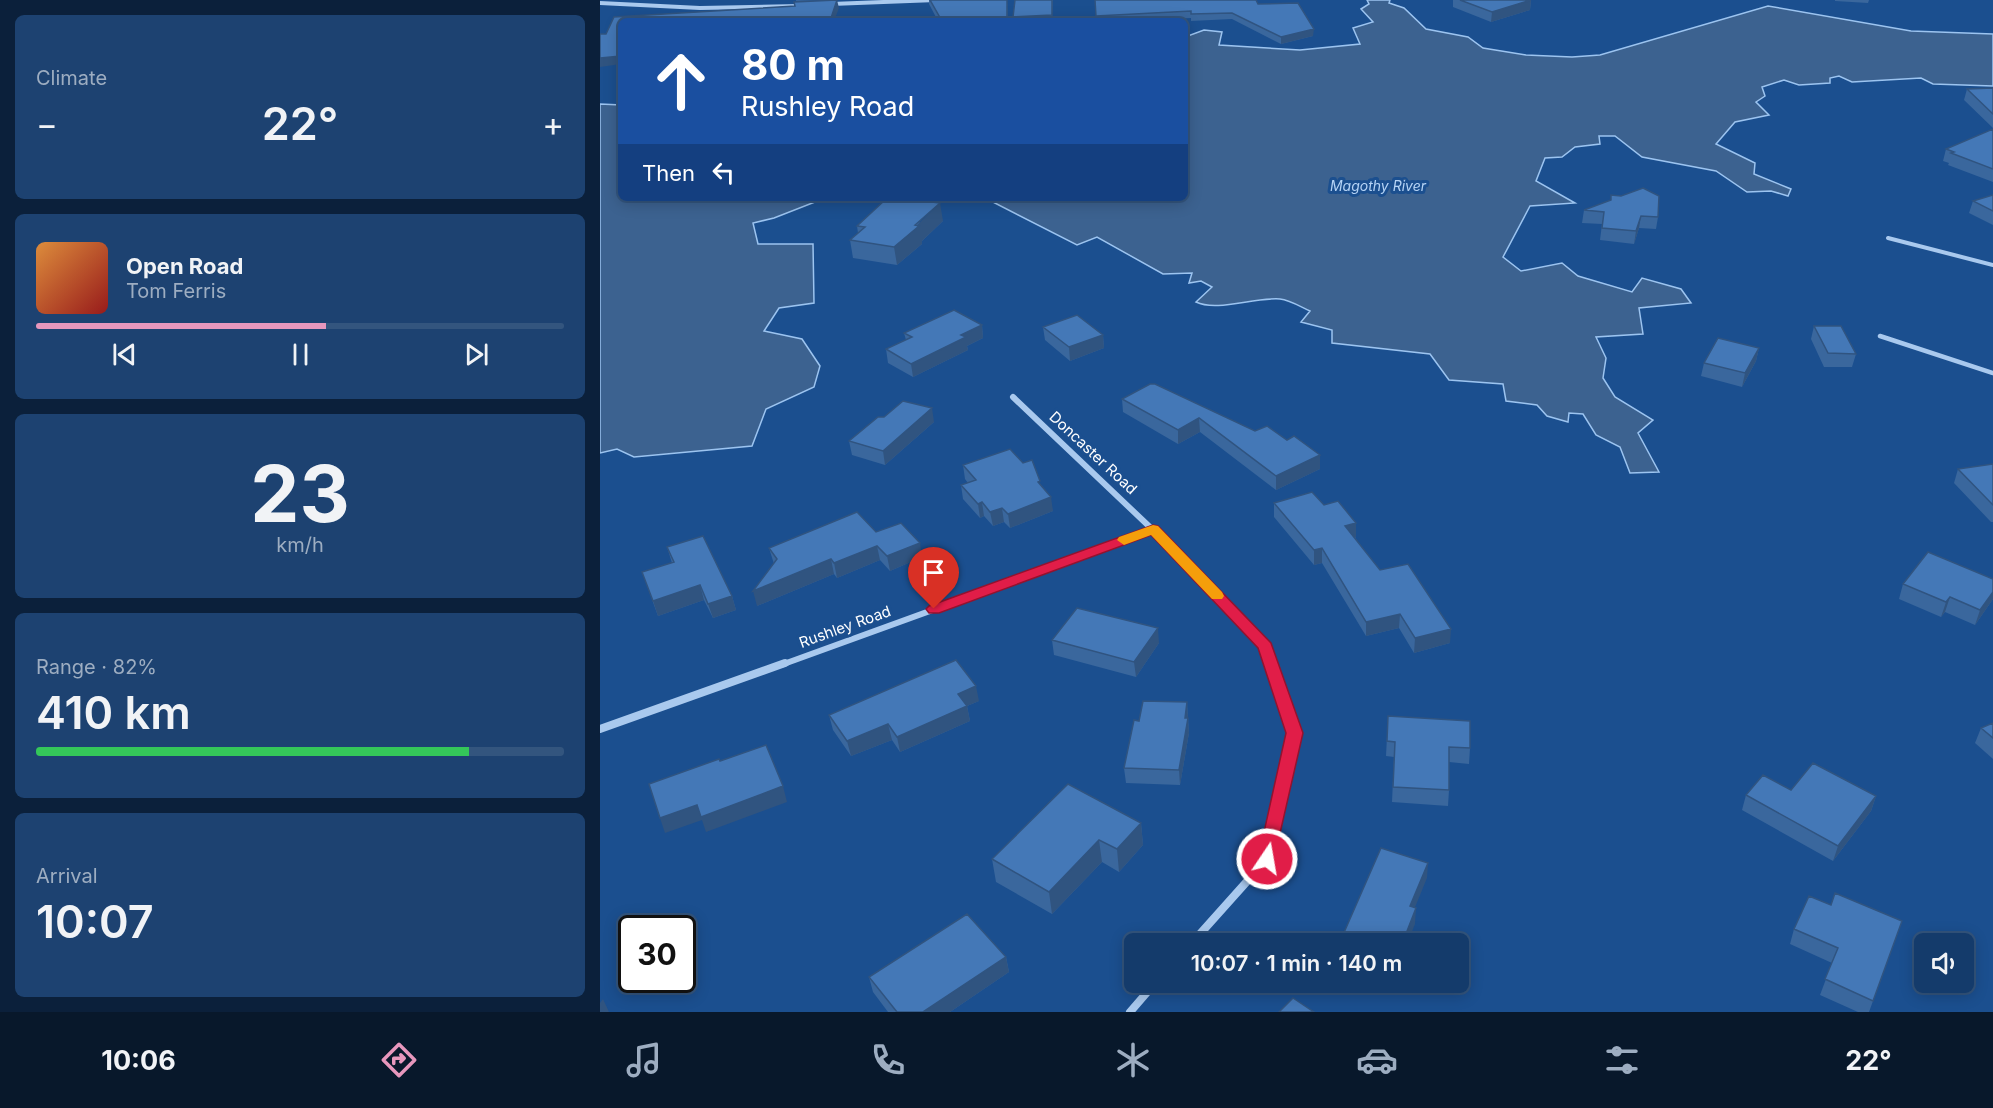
<!DOCTYPE html>
<html lang="en">
<head>
<meta charset="utf-8">
<style>
	:root { --surface:#143b6b; --page:#1d4271; --text:#f1f3f6; --muted:#9dadc1; --line:#33557e; --accent:#e797bd }
	body { margin:0; font-family:Inter,sans-serif; background:var(--page); color:var(--text); height:100vh; display:flex; flex-direction:column; font-size:22px; white-space:nowrap }
	* { box-sizing:border-box; margin:0 }
	p { font-size:20px; color:var(--muted) }
	.icon { flex:none; width:33px; height:33px; fill:none; stroke:currentColor; stroke-width:2; stroke-linecap:round; stroke-linejoin:round }
	.map { position:relative; flex:1; overflow:hidden }
	.details { display:flex; flex-direction:column; gap:15px; padding:15px; background:#0b203b; width:600px }
	.details>* { flex:none }
	.guide { position:absolute; left:18px; top:18px; width:570px; height:183px; border-radius:9px; box-shadow:0 3px 15px #0003,0 0 0 2px var(--line); background:#1a4fa0; color:#fff; overflow:hidden }
	.tools { position:absolute; left:1314px; top:933px; display:grid; gap:12px }
	.tools a { display:grid; place-items:center; width:60px; height:60px; border-radius:9px; background:var(--surface); box-shadow:0 3px 15px #0003,0 0 0 2px var(--line); font-size:30px }
	.speed { position:absolute; left:18px; top:915px; display:flex; gap:12px; font-size:30px; font-weight:700; text-align:center }
	.speed>* { display:grid; place-content:center; width:78px; height:78px; border-radius:50%; background:var(--surface); box-shadow:0 3px 15px #0003,0 0 0 2px var(--line); line-height:1 }
	.speed .limit { border:3px solid #111; border-radius:9px; background:#fff; color:#111 }
	.pin { position:absolute; display:grid; place-items:center; width:51px; height:51px; color:#fff; margin:-62px -26px; border-radius:50% 50% 50% 0; rotate:-45deg; box-shadow:0 0 6px #0007 }
	.pin .icon { rotate:45deg }
	.me { position:absolute; width:66px; margin:-33px; rotate:12deg; stroke-linejoin:round; filter:drop-shadow(0 0 4px #0008) }
	.turn { display:flex; align-items:center; gap:21px; height:126px; padding:0 24px; font-size:27px }
	.turn .icon { width:78px; height:78px; stroke-width:2.5 }
	.turn b { display:block; font-size:42px; line-height:51px }
	.then { display:flex; align-items:center; height:57px; padding:0 24px; background:#0003; gap:12px; font-size:22px }
	.big { font-size:45px; font-weight:600; line-height:1.1 }
	.details .tile { flex:1; display:flex; flex-direction:column; justify-content:center; gap:9px; min-width:0; padding:0 21px; border-radius:9px; background:var(--page) }
	.details .dial { align-items:center; gap:0 }
	.dial b { font-size:78px; line-height:1 }
	.song { display:flex; align-items:center; gap:18px }
	.cover { width:72px; height:72px; border-radius:9px; background:linear-gradient(135deg,hsl(30 70% 55%),hsl(0 70% 35%)) }
	.played { height:6px; border-radius:3px; background:linear-gradient(90deg,var(--accent) 55%,var(--line) 55%) }
	.keys { display:flex; justify-content:space-around; direction:ltr }
	.heat { display:flex; justify-content:space-between; align-items:center; font-size:33px; direction:ltr }
	.charge { height:9px; border-radius:4px; background:linear-gradient(90deg,#34c759 82%,var(--line) 0) }
	.trip { position:absolute; left:524px; top:933px; width:345px; height:60px; border-radius:9px; background:var(--surface); box-shadow:0 3px 15px #0003,0 0 0 2px var(--line); font-weight:600; line-height:60px; text-align:center }
	.tab-bar { display:flex; height:96px; justify-content:space-around; align-items:center; background:#08182b; color:var(--muted) }
	.tab-bar .icon { width:42px; height:42px }
	.tab-bar .active { color:var(--accent) }
	.tab-bar b { font-size:27px; color:var(--text) }
	main { display:flex; flex:1; min-height:0 }
	.map>svg:first-child { display:block }
	.water { fill:#3c6290; stroke:#9cc4f0; stroke-width:1.5 }
	.lines { fill:none; stroke-linecap:round; stroke-linejoin:round }
	.lane { stroke:#a9c9ee; stroke-width:4 }
	.street-far3 { stroke:#a9c9ee; stroke-width:4 }
	.street-far2 { stroke:#a9c9ee; stroke-width:4.5 }
	.street-far1 { stroke:#a9c9ee; stroke-width:6 }
	.street { stroke:#a9c9ee; stroke-width:8 }
	.wall { fill:#3a679d }
	.shaded-wall { fill:#305480 }
	.building { fill:#4478b7; stroke:#305480; stroke-width:1.5 }
	.route { fill:#e11d48; stroke:#92132f; stroke-width:1.5 }
	.slow { fill:#f59e0b }
	.labels { text-anchor:middle; stroke-width:6; stroke-linejoin:round; paint-order:stroke }
	.far-water-label { font-size:14px; font-style:italic; fill:#b5d3f5; stroke:#1b4f8f }
	.street-label { font-size:15px; fill:#fff; stroke:#1b4f8f }
</style>
</head>
<body>
<main>
<section class="details">
<div class="tile"><p>Climate</p>
<div class="heat"><a>−</a><b class="big">22°</b><a>+</a></div>
</div>
<div class="tile">
<div class="song"><i class="cover"></i><div><b>Open Road</b><p>Tom Ferris</p></div></div>
<div class="played"></div>
<div class="keys"><svg class="icon" aria-label="previous" viewBox="0 0 24 24"><path d="M18 5L8 12l10 7zM5 5v14"/></svg><svg class="icon" aria-label="pause" viewBox="0 0 24 24"><path d="M8 5v14M16 5v14"/></svg><svg class="icon" aria-label="next" viewBox="0 0 24 24"><path d="M6 5l10 7-10 7zM19 5v14"/></svg></div>
</div>
<div class="tile dial"><b>23</b><p>km/h</p></div>
<div class="tile"><p>Range · 82%</p><b class="big">410 km</b><div class="charge"></div></div>
<div class="tile"><p>Arrival</p><b class="big">10:07</b></div>
</section>
<div class="map">
<svg width="1393" height="1012" viewBox="0 0 1393 1012">
	<rect width="100%" height="100%" fill="#1b4f8f"/>
	<!-- water -->
	<path class="water" d="M767,0H790L789,3L804,8L826,29L868,37L883,48L926,55L972,57L1000,55L1168,6L1311,31L1393,34V86L1333,84L1321,78L1252,82L1239,76L1230,78V83L1199,85L1184,80L1162,87L1165,96L1156,102L1169,115L1135,122L1116,144L1155,163L1154,174L1191,189L1188,196L1171,191L1147,192L1116,171L1042,157L1015,136H999L1000,144L975,147L962,157L945,158L936,181L975,203L930,206L903,257L921,271L962,263L978,276L1032,292L1042,278L1081,289L1091,303L1039,308L1043,334L996,337L1006,358L1003,378L1015,397L1053,420L1038,433L1059,472L1030,473L1020,447L996,435L983,414L969,413L968,422L947,416L937,405L906,401L903,384L849,380L830,354L732,343V330L701,322L710,311C701,307 690,300 680,299C654,297 617,312 596,302L612,287L601,281L589,283L592,273L563,274L497,237L477,245L391,201L379,198H585V37L604,30L622,32L619,45L700,50L760,44L753,28L773,22L761,9L769,4Z
		M0,104L21,105V198H247L220,200L174,218L153,223L158,244H213L214,303L179,308L164,331L202,339L220,366L214,387L166,409L152,446L34,457L17,449L0,453Z"/>
	<g class="lines">
		<!-- lane -->
		<path class="lane" d="M1288,238L1393,265"/>
		<!-- street-far3 -->
		<path class="street-far3" d="M0,3L100,8L200,6
			M231,4L336,0"/>
		<!-- street-far2 -->
		<path class="street-far2" d="M1280,336L1393,373"/>
		<!-- street-far1 -->
		<path class="street-far1" d="M413,397L553,530
			M181,665L553,530L665,646L671,665"/>
		<!-- street -->
		<path class="street" d="M0,729L185,663
			M591,944L667,859L694,733L671,663
			M530,1012L556,982"/>
	</g>
	<!-- wall -->
	<path class="wall" d="M196,0H230L196,1Z
		M329,0H407L408,21H338L329,4Z
		M415,0H453L452,21H413V17Z
		M495,0L658,4L713,36L681,44L632,19L591,21V18L533,21H497Z
		M853,0H931L930,10L891,22L853,7Z
		M1235,0H1269L1268,3L1235,1Z
		M1393,88V128L1364,100L1367,89Z
		M1393,129V182L1348,165L1349,163L1343,161L1346,149Z
		M1393,195V225L1369,213L1373,201Z
		M984,210L1058,217L1056,229L1039,228L1034,244L1000,240L1002,224L982,223Z
		M343,221L322,241V244L297,265L253,258L250,240L258,233L257,226Z
		M382,325L383,338L367,346L368,350L313,377L288,363L286,349L306,340L304,333Z
		M1214,326L1256,354L1252,367H1224L1211,339Z
		M443,327L503,335L504,348L470,361L445,340Z
		M1159,348L1156,361L1142,387L1101,376L1104,363Z
		M522,399L655,431L687,440L720,469L676,490L600,432L578,444L523,412Z
		M334,422L285,465L252,455L249,441Z
		M1393,464V522H1391L1354,483L1358,469Z
		M363,465L440,484L453,511L410,528L404,522L393,526L384,516L380,518L363,499L361,485L368,483L365,479Z
		M674,503L756,537L755,538L780,570L850,643L814,653L799,628L766,636L722,563L714,565L674,517Z
		M276,532L322,557L290,571L280,560L237,578L234,574L157,606L174,564L169,548Z
		M67,547L132,596L136,610L113,618L104,600L58,616L42,572L72,563Z
		M1393,579V599L1375,625L1345,612L1341,617L1299,599L1303,584Z
		M452,640L559,643L536,677L454,655Z
		M379,701L367,706L370,721L300,752L292,740L251,756L233,730L229,715Z
		M587,702L589,733L580,785L526,783L524,768Z
		M788,716L870,748L869,764L849,762V790L848,806L792,802L794,757L786,756Z
		M1393,723V759L1375,743L1381,728Z
		M1191,790L1276,796L1271,811L1233,861L1142,810L1146,795Z
		M541,823L543,845L519,872L502,862L452,914L396,882L392,859Z
		M1231,905L1302,921L1269,1012H1258L1220,995L1232,963L1190,944L1194,929Z
		M406,957L409,972L350,1012H288L273,992L269,977Z"/>
	<!-- shaded-wall -->
	<path class="shaded-wall" d="M237,0L239,8L234,21H230Z
		M931,0L930,10L891,22L892,12Z
		M714,29L713,36L681,44V37Z
		M21,56V64L0,67V58Z
		M340,203L343,221L322,241V244L297,265L294,247Z
		M1041,216L1039,228L1034,244L1036,231Z
		M382,325L383,338L367,346L368,350L313,377L311,364L361,335Z
		M503,335L504,348L470,361L469,347Z
		M1159,348L1156,361L1142,387L1145,373Z
		M332,408L334,422L285,465L283,451Z
		M599,418L600,432L578,444V430Z
		M720,455V469L676,490V476Z
		M451,497L453,511L410,528L408,514Z
		M382,502L384,516L380,518L378,504Z
		M402,508L404,522L393,526L390,512Z
		M756,523V537L745,540V526Z
		M320,543L322,557L290,571L287,556Z
		M277,546L280,560L237,578L234,563Z
		M722,548V563L714,565V550Z
		M231,559L234,574L157,606L153,591Z
		M100,585L104,600L58,616L53,601Z
		M1393,592V599L1375,625L1380,610Z
		M132,596L136,610L113,618L108,604Z
		M1350,597L1345,612L1341,617L1346,602Z
		M800,614L799,628L766,636V622Z
		M558,628L559,643L536,677L534,662Z
		M851,629L850,643L814,653L815,638Z
		M376,686L379,701L367,706L370,721L300,752L297,737L358,694Z
		M587,702L589,733L580,785L579,770Z
		M288,724L292,740L251,756L247,741Z
		M183,786L187,802L106,832L102,820L65,833L60,818L97,805Z
		M1276,796L1271,811L1233,861L1238,846Z
		M541,823L543,845L519,872L517,849Z
		M499,840L502,862L452,914L449,892Z
		M828,863L827,878L809,922L810,906Z
		M816,908L815,924L807,944H802Z
		M406,957L409,972L350,1012H323Z
		M3,999L9,1012H0V1003Z"/>
	<!-- building -->
	<path class="building" d="M237,0L230,21H21V56L0,58V34H6L14,17L195,6L194,2Z
		M330,0H407V20L342,21Z
		M415,0H452V15L413,17Z
		M495,0H656L658,4L698,3L714,29L681,37L632,13L591,14V11L496,16Z
		M860,0H931L892,12Z
		M1393,88V114L1367,89Z
		M1393,129V169L1351,153L1354,152L1346,149Z
		M1043,188L1059,196L1058,217L1041,216L1036,231L1002,228L1004,212L984,210L1011,200V195L1021,196Z
		M1393,195V211L1373,201Z
		M307,199L340,203L315,225L319,226L294,247L250,240L265,227L257,226L285,200Z
		M354,310L382,325L361,335L366,337L311,364L286,349L312,337L304,333Z
		M477,315L503,335L469,347L443,327Z
		M1214,326H1241L1256,354L1228,353Z
		M1118,338L1159,348L1145,373L1104,363Z
		M550,384H555L655,431L667,426L687,440L694,436L720,455L676,476L599,418L578,430L522,399Z
		M303,401L332,408L283,451L249,441L278,417H284Z
		M410,449L423,463L432,460L440,481L438,482L451,497L408,514L402,508L390,512L382,502L378,504L361,485L376,480L363,465Z
		M1393,464V505L1358,469Z
		M712,492L724,505L738,501L756,523L745,526L780,570L808,564L851,629L815,638L800,614L766,622L722,548L714,550L674,503Z
		M257,512L276,532L301,523L320,543L287,556L277,546L234,563L231,559L153,591L177,559L169,548Z
		M103,536L132,596L108,604L100,585L53,601L42,572L74,562L67,547Z
		M1328,552L1393,579V592L1380,610L1350,597L1346,602L1303,584Z
		M477,608L558,628L534,662L452,640Z
		M356,660L376,686L358,694L367,706L297,737L288,724L247,741L229,715Z
		M543,701L587,702L585,718H588L579,770L524,768L534,720L539,721Z
		M788,716L870,721V748L849,747V790L793,787L795,742L787,741Z
		M1393,723V738L1381,728Z
		M166,745L183,786L101,817L97,805L60,818L49,784L119,759L120,761Z
		M1213,763L1276,796L1238,846L1146,795L1163,775L1191,790Z
		M468,784L541,823L517,849L499,840L449,892L392,859Z
		M781,848L828,863L810,906L816,908L802,944H739Z
		M1235,893L1302,921L1273,1001L1225,979L1238,948L1194,929L1209,896L1231,905Z
		M367,914L406,957L323,1012H297L269,977Z
		M693,998L714,1012H679Z"/>
	<!-- route -->
	<path class="route" d="M553,525L558,526L671,643L703,733L673,864L667,866L661,864L658,859L686,733L658,648L551,535L339,613H329L326,609L329,606Z"/>
	<!-- slow -->
	<path class="slow" d="M553,525L558,526L622,592L624,596L622,599H612L551,535L524,545L517,540L519,537Z"/>
	<g class="labels">
		<!-- far-water labels -->
		<g class="far-water-label">
			<text x="778" y="191">Magothy River</text>
		</g>
		<!-- street labels -->
		<g class="street-label">
			<text transform="translate(493 453) rotate(43)" y="5">Doncaster Road</text>
			<text transform="translate(245 627) rotate(-20)" y="5">Rushley Road</text>
		</g>
	</g>
</svg>
<div class="tools">
<a><svg class="icon" aria-label="sound" viewBox="0 0 24 24"><path d="M4 9h4l5-4v14l-5-4H4zM17 9q2 3 0 6"/></svg></a>
</div>
<div class="speed"><div class="limit">30</div></div>
<div class="pin" style="left:334px;top:609px;background:#d93025"><svg class="icon" aria-label="arrive" viewBox="0 0 24 24"><path d="M6 21V4h12l-3 4 3 4H6"/></svg></div>
<svg class="me" style="left:667px;top:859px" viewBox="-20 -20 40 40"><circle r="17" fill="#e11d48" stroke="#fff" stroke-width="3"/><path d="M0-11L8 9 0 5-8 9z" fill="#fff"/></svg>
<div class="trip">10:07 · 1 min · 140 m</div>
<div class="guide">
<div class="turn"><svg class="icon" aria-label="ahead" viewBox="0 0 24 24"><path d="M12 20V5M6 11l6-6 6 6"/></svg><div><b>80 m</b>Rushley Road</div></div>
<div class="then">Then<svg class="icon" aria-label="left" viewBox="0 0 24 24"><path d="M17 20v-9H6M10 6l-5 5 5 5"/></svg></div>
</div>
</div>
</main>
<nav class="tab-bar">
<b>10:06</b>
<svg class="icon active" aria-label="directions" viewBox="0 0 24 24"><path d="M12 3l9 9-9 9-9-9zM9 14v-3h6M13 9l2 2-2 2"/></svg>
<svg class="icon" aria-label="music" viewBox="0 0 24 24"><path d="M9 18V5l10-2v13"/><circle cx="6" cy="18" r="3"/><circle cx="16" cy="16" r="3"/></svg>
<svg class="icon" aria-label="phone" viewBox="0 0 24 24"><path d="M5 4h4l2 5-3 2q2 4 5 5l2-3 5 2v4C11 20 4 13 5 4z"/></svg>
<svg class="icon" aria-label="climate" viewBox="0 0 24 24"><path d="M12 3v18M4 7l16 10M4 17L20 7"/></svg>
<svg class="icon" aria-label="car" viewBox="0 0 24 24"><path d="M5 17H2v-5l4-1 3-4h7l3 4 3 1v5h-3M9 17h6M6 11h13"/><circle cx="7" cy="17" r="2"/><circle cx="17" cy="17" r="2"/></svg>
<svg class="icon" aria-label="filters" viewBox="0 0 24 24"><path d="M4 7h16M4 17h16"/><circle cx="9" cy="7" r="2"/><circle cx="15" cy="17" r="2"/></svg>
<b>22°</b>
</nav>
</body>
</html>
